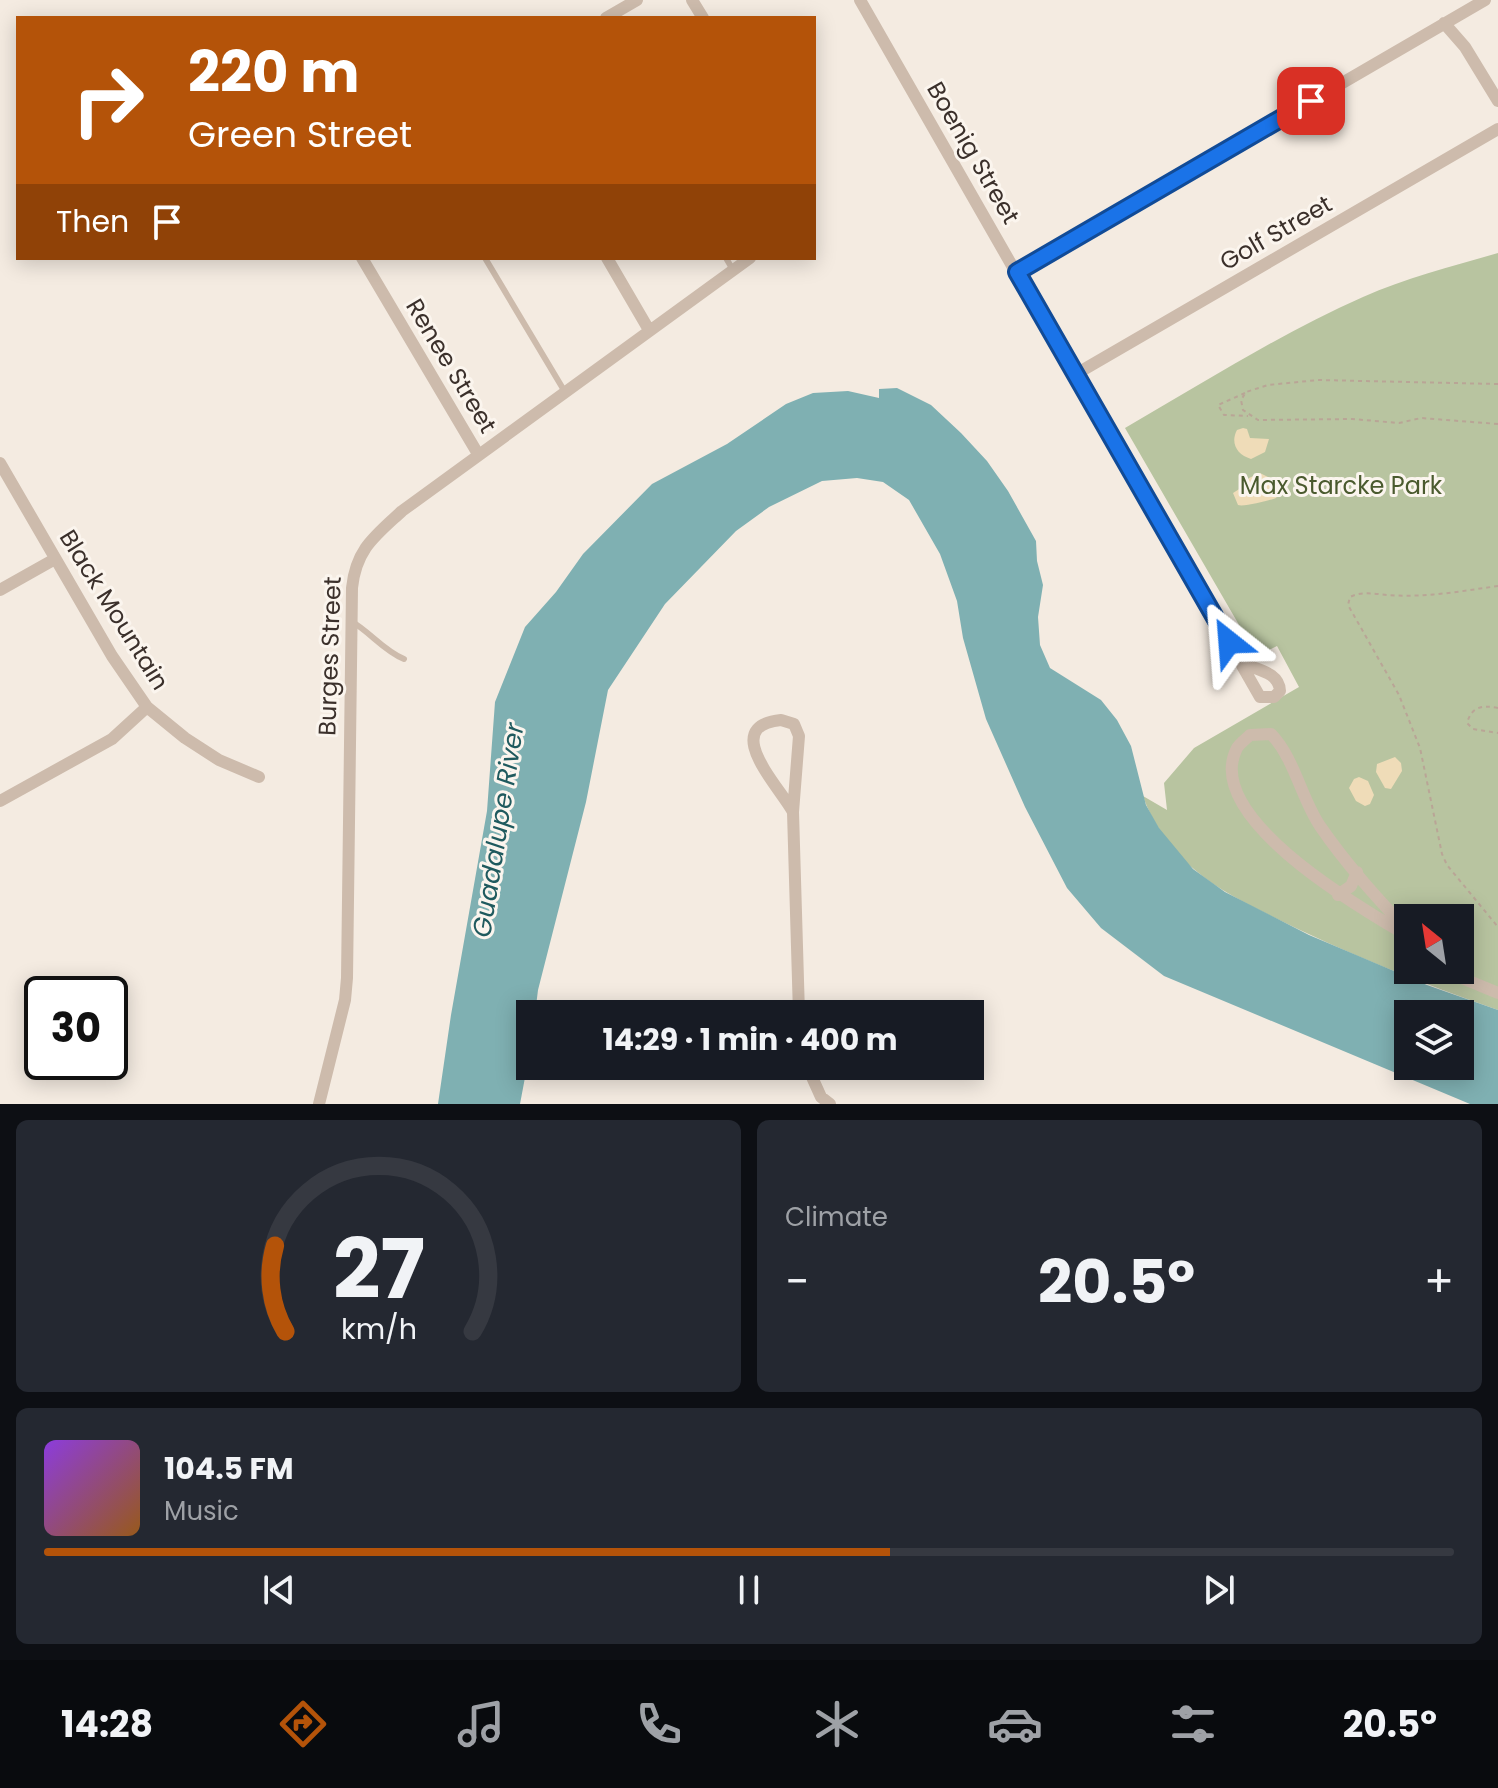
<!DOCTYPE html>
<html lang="en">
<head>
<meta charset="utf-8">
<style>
	:root { --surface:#171b24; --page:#242831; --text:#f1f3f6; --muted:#9ea1a6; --line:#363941; --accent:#b45309 }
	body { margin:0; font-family:Poppins,sans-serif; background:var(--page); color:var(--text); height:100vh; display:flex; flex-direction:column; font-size:30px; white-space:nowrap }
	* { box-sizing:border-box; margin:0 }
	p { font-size:26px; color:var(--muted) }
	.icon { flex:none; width:44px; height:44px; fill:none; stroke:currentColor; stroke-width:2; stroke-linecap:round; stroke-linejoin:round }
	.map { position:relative; height:1104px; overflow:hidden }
	.panel { display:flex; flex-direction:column; gap:16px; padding:16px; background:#0d0f14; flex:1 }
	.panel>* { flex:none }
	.guide { position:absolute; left:16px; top:16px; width:800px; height:244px; border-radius:0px; box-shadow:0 4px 20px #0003; background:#b45309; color:#fff; overflow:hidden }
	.needle { width:52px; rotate:330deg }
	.fabs { position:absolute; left:1394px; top:904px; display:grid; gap:16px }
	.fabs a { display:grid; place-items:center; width:80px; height:80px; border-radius:0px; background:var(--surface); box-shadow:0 4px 20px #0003; font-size:40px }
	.speed { position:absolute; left:24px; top:976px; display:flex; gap:16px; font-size:40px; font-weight:700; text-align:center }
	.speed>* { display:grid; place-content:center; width:104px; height:104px; border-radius:50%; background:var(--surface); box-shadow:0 4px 20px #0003; line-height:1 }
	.speed .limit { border:4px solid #111; border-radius:12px; background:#fff; color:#111 }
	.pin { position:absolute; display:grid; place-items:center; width:68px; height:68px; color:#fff; margin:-34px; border-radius:16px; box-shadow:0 4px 12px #0006 }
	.me { position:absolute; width:88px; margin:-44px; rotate:332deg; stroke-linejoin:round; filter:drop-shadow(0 0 6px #0008) }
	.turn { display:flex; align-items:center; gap:28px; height:168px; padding:0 40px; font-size:36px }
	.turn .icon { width:104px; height:104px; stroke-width:2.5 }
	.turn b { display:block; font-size:56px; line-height:68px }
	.then { display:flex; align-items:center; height:76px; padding:0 40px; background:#0003; gap:16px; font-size:30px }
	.big { font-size:60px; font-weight:700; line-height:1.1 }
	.panel .widget { flex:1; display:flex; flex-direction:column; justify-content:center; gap:12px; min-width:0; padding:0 28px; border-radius:12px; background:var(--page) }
	.panel .dial { align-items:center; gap:0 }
	.dial svg { height:208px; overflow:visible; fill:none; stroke:var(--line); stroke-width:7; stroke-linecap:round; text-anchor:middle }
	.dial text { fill:var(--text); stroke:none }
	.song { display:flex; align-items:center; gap:24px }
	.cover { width:96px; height:96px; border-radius:12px; background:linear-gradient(135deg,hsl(270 70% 55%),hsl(30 70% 35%)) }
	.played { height:8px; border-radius:4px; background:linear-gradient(90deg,var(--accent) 60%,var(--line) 60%) }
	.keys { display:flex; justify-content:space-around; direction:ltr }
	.heat { display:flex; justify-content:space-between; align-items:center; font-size:44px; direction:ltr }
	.panel .tiles { flex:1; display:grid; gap:16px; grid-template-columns:1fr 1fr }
	.widget:last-child { grid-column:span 2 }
	.trip { position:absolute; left:516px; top:1000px; width:468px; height:80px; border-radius:0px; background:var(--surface); box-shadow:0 4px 20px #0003; font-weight:700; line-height:80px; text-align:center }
	.dock { display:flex; height:128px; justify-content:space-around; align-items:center; background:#090b0e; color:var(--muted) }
	.dock .icon { width:56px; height:56px }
	.dock .active { color:var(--accent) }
	.dock b { font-size:36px; color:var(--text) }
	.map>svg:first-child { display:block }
	.green { fill:#b8c4a0; fill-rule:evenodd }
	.sand { fill:#efdcb8 }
	.water { fill:#7fb0b2; fill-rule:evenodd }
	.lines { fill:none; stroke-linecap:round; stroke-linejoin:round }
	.path { stroke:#b9a596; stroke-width:2; stroke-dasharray:4 4; stroke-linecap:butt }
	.service { stroke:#cdbbac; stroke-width:6 }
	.minor { stroke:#cdbbac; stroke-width:12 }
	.route-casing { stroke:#114b97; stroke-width:20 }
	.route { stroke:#1a73e8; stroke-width:14 }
	.labels { text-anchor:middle; stroke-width:6; stroke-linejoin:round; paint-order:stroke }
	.street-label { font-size:24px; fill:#3b302b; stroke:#fbf5ee }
	.park-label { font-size:24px; fill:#4a5a2e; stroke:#fbf5ee }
	.water-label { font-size:26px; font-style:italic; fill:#1f5a5e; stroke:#fbf5ee }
</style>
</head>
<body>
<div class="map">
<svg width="1498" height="1104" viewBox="0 0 1498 1104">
	<rect width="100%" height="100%" fill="#f4ebe1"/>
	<!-- green -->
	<path class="green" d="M1498,253V1010C1421,983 1346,953 1273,917C1246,903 1218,890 1195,870C1173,852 1152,823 1143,796L1167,810L1164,783L1194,748L1299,687L1277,646L1257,656L1125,428C1203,383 1281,333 1363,297C1406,278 1453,266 1498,253ZM1408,918H1460V970H1408Z"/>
	<!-- sand -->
	<path class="sand" d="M1243,428L1247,429L1250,438L1269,439L1265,452L1251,459C1237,455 1230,443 1237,430Z
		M1260,473L1276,481L1279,494L1276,498C1268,501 1244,507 1238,505L1233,493L1244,486L1249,478Z
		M1395,757L1401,763L1402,771L1391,789L1385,788L1376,772L1377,764Z
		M1359,777L1368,781L1374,795L1370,804L1365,806L1356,801L1349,788L1354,779Z"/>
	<!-- water -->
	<path class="water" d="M897,388L931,405L961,433L987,461L1008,491L1036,541L1037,561L1043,585L1038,617L1040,645L1050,668L1101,700L1117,720L1131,746L1146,805L1159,828L1193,869L1225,892L1309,935L1427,985L1498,1010V1104H1470L1164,976L1101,928L1067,888L1025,807L986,719L963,638L957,601L940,554L909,500L883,482L857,478L822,481L769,507L736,531L665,604L608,690L586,802L538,990L535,1014H530V1051L520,1104H438L451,1015L487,811L495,702L525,627L556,592L583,554L652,484L727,444L786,404L813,393L848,391L879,398V389ZM1408,1014H1460V1066H1408Z"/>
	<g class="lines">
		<!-- path -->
		<path class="path" d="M1498,384L1318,380L1268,385L1246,392L1241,400L1243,410L1258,420L1352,419L1399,423L1421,418L1498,424
			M1245,393L1218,405L1224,415L1248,416
			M1498,586C1462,591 1425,598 1388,595C1375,594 1362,591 1350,597L1348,605L1399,695L1420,748L1442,854L1447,865L1498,927
			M1498,708C1482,705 1472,706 1467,723L1473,729L1498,733"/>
		<!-- service -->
		<path class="service" d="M485,258L565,392
			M726,258L733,270
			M351,621C370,632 384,651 404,659"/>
		<!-- minor -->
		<path class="minor" d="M692,0L703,18
			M860,0L1145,498L1208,602L1240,662
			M606,18L637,0
			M1444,23L1465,47L1498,101
			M362,258L478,454
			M607,258L649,330
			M1017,272L1485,0
			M1076,374L1498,129
			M0,463L112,656L147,707L185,738L219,760L259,777
			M0,590L55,559
			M1240,662C1255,670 1279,671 1280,691L1274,697H1260Z
			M781,720L794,724L799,736L793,812C779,786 719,726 781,720Z
			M0,801L112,739L147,707
			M793,812L799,1014
			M1338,895L1351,886L1357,872
			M1408,931C1377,898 1346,864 1320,826C1301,798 1295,759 1271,734L1250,735C1246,739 1240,743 1237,748C1201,817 1362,909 1408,936
			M1450,970L1457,976L1498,993
			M807,1066L821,1097L830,1104
			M319,1104L345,1000L347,978L352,588C356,549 375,536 402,511L750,258"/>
	</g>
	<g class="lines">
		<!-- route casing -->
		<g class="route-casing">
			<path id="route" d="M1229,642L1017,272L1311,101"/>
		</g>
		<!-- route -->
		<use href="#route" class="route"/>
	</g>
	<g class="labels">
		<!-- street labels -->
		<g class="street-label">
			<text transform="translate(973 153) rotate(60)" y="8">Boenig Street</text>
			<text transform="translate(1276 233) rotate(-30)" y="8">Golf Street</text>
			<text transform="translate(451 366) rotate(59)" y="8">Renee Street</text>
			<text transform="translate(114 610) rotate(58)" y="8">Black Mountain</text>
			<text transform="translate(330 656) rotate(-88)" y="8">Burges Street</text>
		</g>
		<!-- park labels -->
		<g class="park-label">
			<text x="1341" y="494">Max Starcke Park</text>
		</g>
		<!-- water labels -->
		<g class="water-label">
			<text transform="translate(498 830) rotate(-81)" y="9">Guadalupe River</text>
		</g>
	</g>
</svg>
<div class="fabs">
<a><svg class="needle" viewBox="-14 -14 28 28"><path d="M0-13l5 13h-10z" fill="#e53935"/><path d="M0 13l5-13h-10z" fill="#9ea1a6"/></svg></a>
<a><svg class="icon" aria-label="layers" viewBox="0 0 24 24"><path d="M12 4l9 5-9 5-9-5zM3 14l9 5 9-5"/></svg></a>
</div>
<div class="speed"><div class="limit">30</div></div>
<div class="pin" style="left:1311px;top:101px;background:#d93025"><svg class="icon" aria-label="arrive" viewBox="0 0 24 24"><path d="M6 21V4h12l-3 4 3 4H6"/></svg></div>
<svg class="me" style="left:1229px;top:642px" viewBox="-20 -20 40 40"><path d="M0-17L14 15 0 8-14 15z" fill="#1a73e8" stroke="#fff" stroke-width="4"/></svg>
<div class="trip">14:29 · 1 min · 400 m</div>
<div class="guide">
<div class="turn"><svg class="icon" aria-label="right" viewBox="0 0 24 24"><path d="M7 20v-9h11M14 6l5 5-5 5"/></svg><div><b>220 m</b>Green Street</div></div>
<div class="then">Then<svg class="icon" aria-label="arrive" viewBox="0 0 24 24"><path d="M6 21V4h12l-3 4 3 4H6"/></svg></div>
</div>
</div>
<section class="panel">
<div class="tiles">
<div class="widget dial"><svg viewBox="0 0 100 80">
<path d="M14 69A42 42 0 1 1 86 69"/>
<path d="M14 69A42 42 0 0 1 10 36" stroke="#b45309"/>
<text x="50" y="56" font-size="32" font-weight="700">27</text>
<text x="50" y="72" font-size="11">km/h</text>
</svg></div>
<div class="widget"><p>Climate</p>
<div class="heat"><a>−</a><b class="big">20.5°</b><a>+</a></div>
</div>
<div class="widget">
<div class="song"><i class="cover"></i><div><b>104.5 FM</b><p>Music</p></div></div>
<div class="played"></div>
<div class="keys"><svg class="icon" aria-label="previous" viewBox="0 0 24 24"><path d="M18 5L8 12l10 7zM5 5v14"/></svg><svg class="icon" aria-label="pause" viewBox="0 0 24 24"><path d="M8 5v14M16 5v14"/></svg><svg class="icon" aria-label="next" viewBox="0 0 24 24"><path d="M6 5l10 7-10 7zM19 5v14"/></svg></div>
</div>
</div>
</section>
<nav class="dock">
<b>14:28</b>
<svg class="icon active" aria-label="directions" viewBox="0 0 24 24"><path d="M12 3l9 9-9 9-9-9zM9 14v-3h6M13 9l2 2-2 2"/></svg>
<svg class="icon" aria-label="music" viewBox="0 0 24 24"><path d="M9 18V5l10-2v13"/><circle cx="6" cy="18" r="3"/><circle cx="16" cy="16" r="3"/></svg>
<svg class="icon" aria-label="phone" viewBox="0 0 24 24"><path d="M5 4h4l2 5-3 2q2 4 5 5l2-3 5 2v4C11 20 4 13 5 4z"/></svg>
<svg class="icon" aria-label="climate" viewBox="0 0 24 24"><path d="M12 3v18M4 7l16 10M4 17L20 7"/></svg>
<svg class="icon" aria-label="car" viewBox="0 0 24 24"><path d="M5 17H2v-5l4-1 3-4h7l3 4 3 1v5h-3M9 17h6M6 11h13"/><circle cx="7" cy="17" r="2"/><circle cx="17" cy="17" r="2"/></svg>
<svg class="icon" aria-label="filters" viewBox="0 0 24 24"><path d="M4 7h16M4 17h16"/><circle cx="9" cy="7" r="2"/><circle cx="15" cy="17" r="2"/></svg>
<b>20.5°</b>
</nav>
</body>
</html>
